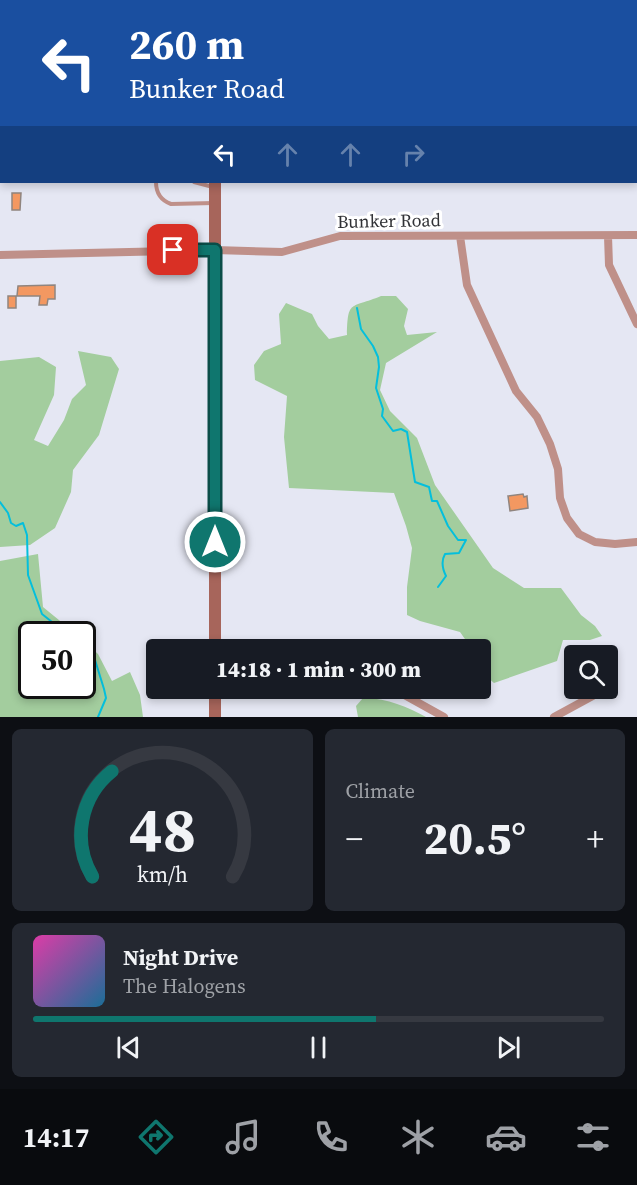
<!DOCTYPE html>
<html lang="en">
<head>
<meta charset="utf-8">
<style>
	:root { --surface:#171b24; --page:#242831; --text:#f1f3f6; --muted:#9ea1a6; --line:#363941; --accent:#0f766e }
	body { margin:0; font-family:"Source Serif 4",serif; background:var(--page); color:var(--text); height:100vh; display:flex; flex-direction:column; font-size:22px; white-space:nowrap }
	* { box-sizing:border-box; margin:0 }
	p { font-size:20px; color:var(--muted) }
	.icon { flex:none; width:33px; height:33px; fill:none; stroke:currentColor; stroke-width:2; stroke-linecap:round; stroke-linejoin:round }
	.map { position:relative; height:717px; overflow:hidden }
	.panel { display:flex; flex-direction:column; gap:12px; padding:12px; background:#0d0f14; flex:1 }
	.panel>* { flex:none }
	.hud { position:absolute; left:0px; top:0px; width:638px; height:183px; box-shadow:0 3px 9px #0003; background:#1a4fa0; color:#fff; overflow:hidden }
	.fabs { position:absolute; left:564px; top:645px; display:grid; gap:12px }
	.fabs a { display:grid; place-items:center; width:54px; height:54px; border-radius:6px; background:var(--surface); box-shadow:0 3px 9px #0003; font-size:30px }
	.speed { position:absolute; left:18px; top:621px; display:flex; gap:12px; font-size:30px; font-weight:700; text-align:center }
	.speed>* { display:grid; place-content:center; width:78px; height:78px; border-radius:50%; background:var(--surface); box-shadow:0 3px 9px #0003; line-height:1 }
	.speed .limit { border:3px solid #111; border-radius:9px; background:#fff; color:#111 }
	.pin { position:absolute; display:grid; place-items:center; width:51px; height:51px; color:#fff; margin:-26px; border-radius:12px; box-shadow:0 3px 9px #0006 }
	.me { position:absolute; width:66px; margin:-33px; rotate:0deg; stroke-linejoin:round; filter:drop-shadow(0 0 4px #0008) }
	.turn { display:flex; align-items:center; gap:21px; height:126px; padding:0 30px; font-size:27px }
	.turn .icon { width:78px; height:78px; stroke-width:2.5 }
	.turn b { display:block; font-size:42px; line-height:51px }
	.lanes { display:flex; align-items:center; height:57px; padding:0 30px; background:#0003; justify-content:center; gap:30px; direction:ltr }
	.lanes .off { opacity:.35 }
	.big { font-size:45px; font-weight:800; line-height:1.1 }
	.panel .tile { flex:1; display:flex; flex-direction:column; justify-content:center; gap:9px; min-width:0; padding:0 21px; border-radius:9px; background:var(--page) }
	.panel .dial { align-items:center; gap:0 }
	.dial svg { height:156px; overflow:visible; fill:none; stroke:var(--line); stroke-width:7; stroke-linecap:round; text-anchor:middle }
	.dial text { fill:var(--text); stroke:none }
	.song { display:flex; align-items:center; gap:18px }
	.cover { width:72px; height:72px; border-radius:9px; background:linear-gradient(135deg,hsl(320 70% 55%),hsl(200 70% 35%)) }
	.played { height:6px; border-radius:3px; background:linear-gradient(90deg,var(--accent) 60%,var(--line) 60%) }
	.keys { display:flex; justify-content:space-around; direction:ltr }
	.heat { display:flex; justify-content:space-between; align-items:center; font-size:33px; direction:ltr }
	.panel .tiles { flex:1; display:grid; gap:12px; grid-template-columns:1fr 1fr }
	.tile:last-child { grid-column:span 2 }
	.trip { position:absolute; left:146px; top:639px; width:345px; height:60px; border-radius:6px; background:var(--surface); box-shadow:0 3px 9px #0003; font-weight:800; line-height:60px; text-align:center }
	.tab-bar { display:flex; height:96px; justify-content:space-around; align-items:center; background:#090b0e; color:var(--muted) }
	.tab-bar .icon { width:42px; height:42px }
	.tab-bar .current { color:var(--accent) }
	.tab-bar b { font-size:27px; color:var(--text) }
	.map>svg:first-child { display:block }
	.green { fill:#a3cd9e }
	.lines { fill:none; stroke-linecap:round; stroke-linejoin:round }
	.stream { stroke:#04bfdc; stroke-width:2 }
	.building { fill:#f39861; stroke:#90857f; stroke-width:1.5 }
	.lane { stroke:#bf9089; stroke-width:4 }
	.street { stroke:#bf9089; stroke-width:8 }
	.secondary { stroke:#a7655b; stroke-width:12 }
	.route-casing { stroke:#0a4d48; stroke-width:15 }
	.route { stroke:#0f766e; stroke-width:10 }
	.labels { text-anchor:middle; stroke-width:6; stroke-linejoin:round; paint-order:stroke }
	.street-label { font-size:18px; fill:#313236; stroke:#fff }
</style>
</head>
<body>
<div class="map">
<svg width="637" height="717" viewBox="0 0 637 717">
	<rect width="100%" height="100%" fill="#e5e7f3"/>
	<!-- green -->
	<path class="green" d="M0,0H94L2,2L0,119Z
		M381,296H396L408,309L404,326L407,335L437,332L386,363L380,390L390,411L417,438L435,485L493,568L524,588H561L581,615L595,626L602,636L590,640H563L557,661L494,683L480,671V650L472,649L460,632L420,621L407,615V587L412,548L406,526L394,493L289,488L284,437L287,396L255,380L254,365L264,351L281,344L279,314L286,303L312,314L318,326L329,339L347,335C348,299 350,309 381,296Z
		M78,351L111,357L119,369L99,435L73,470L71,492L55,528L30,545L0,547V361L39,357L56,367L54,395L34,440L48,446L64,420L72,399L86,385Z
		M38,554L43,607L76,634H32V686H82L83,640L98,654L112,681L130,672L140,695L143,717H0V561Z
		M363,698C384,697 408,707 426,717H358L356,706Z"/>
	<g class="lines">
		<!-- stream -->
		<path class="stream" d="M578,0L580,2
			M274,1L275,2
			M357,308L361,329L373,346L378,357L379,367L376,388L383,409L382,416L393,431L401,429L407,432L415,482L429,487L432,501H437L448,526L458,540H466L459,553L445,554C441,561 443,570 446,576L438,587
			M0,502L8,513L11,523L16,526L23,523L27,535L28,575L42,614L67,634
			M82,647L95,660L104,689L106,698L98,717"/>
	</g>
	<!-- building -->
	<path class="building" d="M12,193H21L20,210H12Z
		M55,285V299H48L47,305H39L40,296H17L18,286Z
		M8,296H16V308H8Z
		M523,494L524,497L527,496L528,508L510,511L508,496Z"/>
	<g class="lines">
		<!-- lane -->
		<path class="lane" d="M156,182C156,192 160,200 171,204L214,203
			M194,182L213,187"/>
		<!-- street -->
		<path class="street" d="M476,0L477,2
			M636,4L637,82
			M460,236L467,285L516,391L537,417L550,444L558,469L560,498L567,518L579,534L595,542L615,544L637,542
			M608,236L609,265L637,324
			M0,255L215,250L282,252L340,236L637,235
			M382,688L399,692L444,717
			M554,717L600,692"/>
		<!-- secondary -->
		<path class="secondary" d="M265,2L266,0
			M215,182V650
			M215,717V688"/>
	</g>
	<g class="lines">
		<!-- route casing -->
		<g class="route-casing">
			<path id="route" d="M173,250H215V542"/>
		</g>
		<!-- route -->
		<use href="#route" class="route"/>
	</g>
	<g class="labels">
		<!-- street labels -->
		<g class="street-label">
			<text transform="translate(389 221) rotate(-1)" y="6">Bunker Road</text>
		</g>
	</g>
</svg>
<div class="fabs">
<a><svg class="icon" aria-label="search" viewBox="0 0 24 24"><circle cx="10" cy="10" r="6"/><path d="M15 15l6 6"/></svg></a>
</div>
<div class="speed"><div class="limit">50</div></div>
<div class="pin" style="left:173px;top:250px;background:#d93025"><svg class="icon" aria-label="arrive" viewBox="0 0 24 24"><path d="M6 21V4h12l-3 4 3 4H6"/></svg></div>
<svg class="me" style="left:215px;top:542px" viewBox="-20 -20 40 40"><circle r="17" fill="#0f766e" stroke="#fff" stroke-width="3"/><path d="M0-11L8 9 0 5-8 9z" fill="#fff"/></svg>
<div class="trip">14:18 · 1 min · 300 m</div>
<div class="hud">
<div class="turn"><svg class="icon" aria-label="left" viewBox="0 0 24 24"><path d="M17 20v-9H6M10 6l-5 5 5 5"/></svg><div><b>260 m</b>Bunker Road</div></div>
<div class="lanes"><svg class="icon" aria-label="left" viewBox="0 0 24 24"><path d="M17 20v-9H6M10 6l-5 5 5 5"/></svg><svg class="icon off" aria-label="ahead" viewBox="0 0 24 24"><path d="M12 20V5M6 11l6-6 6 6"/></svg><svg class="icon off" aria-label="ahead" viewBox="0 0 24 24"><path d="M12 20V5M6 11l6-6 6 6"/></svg><svg class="icon off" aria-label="right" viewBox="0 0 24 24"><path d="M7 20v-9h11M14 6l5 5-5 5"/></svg></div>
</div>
</div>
<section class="panel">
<div class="tiles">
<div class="tile dial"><svg viewBox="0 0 100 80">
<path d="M14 69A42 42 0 1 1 86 69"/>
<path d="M14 69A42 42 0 0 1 24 15" stroke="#0f766e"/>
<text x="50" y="56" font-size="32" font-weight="700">48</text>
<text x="50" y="72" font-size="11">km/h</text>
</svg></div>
<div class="tile"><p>Climate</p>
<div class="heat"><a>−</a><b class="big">20.5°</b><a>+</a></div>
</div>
<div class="tile">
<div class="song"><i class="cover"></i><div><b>Night Drive</b><p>The Halogens</p></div></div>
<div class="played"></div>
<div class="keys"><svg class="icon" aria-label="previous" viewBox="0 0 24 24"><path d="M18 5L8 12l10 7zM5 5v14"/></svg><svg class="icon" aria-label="pause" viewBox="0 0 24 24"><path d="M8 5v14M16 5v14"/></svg><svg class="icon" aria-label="next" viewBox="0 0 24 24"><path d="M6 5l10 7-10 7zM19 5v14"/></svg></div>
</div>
</div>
</section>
<nav class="tab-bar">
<b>14:17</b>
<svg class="icon current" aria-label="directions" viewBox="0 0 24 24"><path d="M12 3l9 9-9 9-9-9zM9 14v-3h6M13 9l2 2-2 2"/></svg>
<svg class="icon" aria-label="music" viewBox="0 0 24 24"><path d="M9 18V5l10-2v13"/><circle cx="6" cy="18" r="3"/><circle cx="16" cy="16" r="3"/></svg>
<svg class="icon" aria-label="phone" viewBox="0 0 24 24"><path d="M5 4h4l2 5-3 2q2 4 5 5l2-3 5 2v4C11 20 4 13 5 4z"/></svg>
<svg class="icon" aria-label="climate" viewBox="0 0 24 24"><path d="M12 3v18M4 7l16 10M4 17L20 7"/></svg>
<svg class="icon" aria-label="car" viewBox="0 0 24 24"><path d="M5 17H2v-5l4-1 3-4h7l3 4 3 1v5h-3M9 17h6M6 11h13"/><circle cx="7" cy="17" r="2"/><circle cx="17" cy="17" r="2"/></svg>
<svg class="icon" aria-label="filters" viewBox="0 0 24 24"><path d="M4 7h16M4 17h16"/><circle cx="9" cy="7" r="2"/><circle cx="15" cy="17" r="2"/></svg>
</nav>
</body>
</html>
